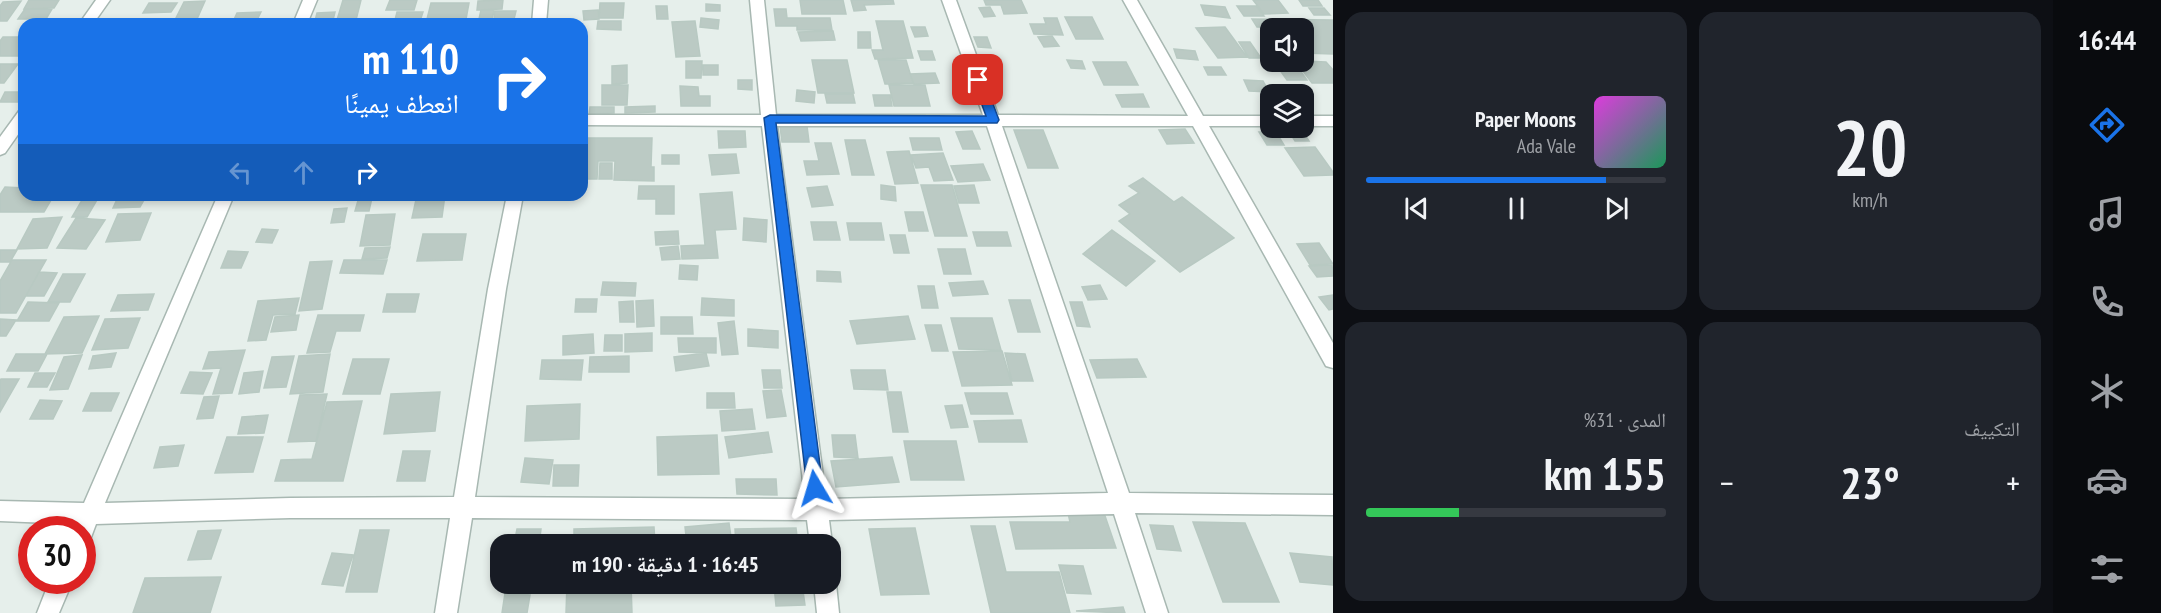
<!DOCTYPE html>
<html lang="ar">
<head>
<meta charset="utf-8">
<style>
	:root { --surface:#171b24; --page:#20242c; --text:#f1f3f6; --muted:#9ea1a6; --line:#363941; --accent:#1a73e8 }
	body { margin:0; font-family:"PT Sans Narrow","Noto Naskh Arabic",sans-serif; background:var(--page); color:var(--text); direction:rtl; height:100vh; display:flex; flex-direction:column; font-size:22px; white-space:nowrap }
	* { box-sizing:border-box; margin:0 }
	p { font-size:20px; color:var(--muted) }
	.icon { flex:none; width:33px; height:33px; fill:none; stroke:currentColor; stroke-width:2; stroke-linecap:round; stroke-linejoin:round }
	.map { position:relative; flex:1; overflow:hidden; direction:ltr }
	.sheet { display:flex; flex-direction:column; gap:12px; padding:12px; background:#0d0f14; width:720px }
	.sheet>* { flex:none }
	.banner { position:absolute; left:18px; top:18px; width:570px; height:183px; border-radius:18px; box-shadow:0 3px 9px #0003; direction:rtl; background:#1a73e8; color:#fff; overflow:hidden }
	.tools { position:absolute; left:1260px; top:18px; display:grid; gap:12px }
	.tools a { display:grid; place-items:center; width:54px; height:54px; border-radius:12px; background:var(--surface); box-shadow:0 3px 9px #0003; font-size:30px }
	.speed { position:absolute; left:18px; top:516px; display:flex; gap:12px; font-size:30px; font-weight:700; text-align:center }
	.speed>* { display:grid; place-content:center; width:78px; height:78px; border-radius:50%; background:var(--surface); box-shadow:0 3px 9px #0003; line-height:1 }
	.speed .limit { border:9px solid #d22; background:#fff; color:#111 }
	.pin { position:absolute; display:grid; place-items:center; width:51px; height:51px; color:#fff; margin:-26px; border-radius:12px; box-shadow:0 3px 9px #0006 }
	.me { position:absolute; width:66px; margin:-33px; rotate:353deg; stroke-linejoin:round; filter:drop-shadow(0 0 4px #0008) }
	.turn { display:flex; align-items:center; gap:21px; height:126px; padding:0 30px; font-size:27px }
	.turn .icon { width:78px; height:78px; stroke-width:2.5 }
	.turn b { display:block; font-size:42px; line-height:51px }
	.lanes { display:flex; align-items:center; height:57px; padding:0 30px; background:#0003; justify-content:center; gap:30px; direction:ltr }
	.lanes .off { opacity:.35 }
	.big { font-size:45px; font-weight:800; line-height:1.1 }
	.sheet .widget { flex:1; display:flex; flex-direction:column; justify-content:center; gap:9px; min-width:0; padding:0 21px; border-radius:18px; background:var(--page) }
	.sheet .dial { align-items:center; gap:0 }
	.dial b { font-size:78px; line-height:1 }
	.song { display:flex; align-items:center; gap:18px }
	.cover { width:72px; height:72px; border-radius:9px; background:linear-gradient(135deg,hsl(300 70% 55%),hsl(150 70% 35%)) }
	.played { height:6px; border-radius:3px; background:linear-gradient(90deg,var(--accent) 80%,var(--line) 80%) }
	.keys { display:flex; justify-content:space-around; direction:ltr }
	.heat { display:flex; justify-content:space-between; align-items:center; font-size:33px; direction:ltr }
	.charge { height:9px; border-radius:4px; background:linear-gradient(90deg,#34c759 31%,var(--line) 0) }
	.sheet .tiles { flex:1; display:grid; gap:12px; grid-template-columns:repeat(2,1fr) }
	.trip { position:absolute; left:490px; top:534px; width:351px; height:60px; border-radius:18px; background:var(--surface); box-shadow:0 3px 9px #0003; font-weight:800; line-height:60px; text-align:center; direction:rtl }
	main { display:flex; flex:1; min-height:0 }
	.tabs { display:flex; flex-direction:column; width:108px; justify-content:space-around; align-items:center; background:#090b0e; color:var(--muted) }
	.tabs .icon { width:42px; height:42px }
	.tabs .current { color:var(--accent) }
	.tabs b { font-size:27px; color:var(--text) }
	.map>svg:first-child { display:block }
	.building { fill:#bbcac4; stroke:#b8c9c2; stroke-width:1.5 }
	.lines { fill:none; stroke-linecap:round; stroke-linejoin:round }
	.minor-casing { stroke:#a8b8b2; stroke-width:3 }
	.minor { fill:#fff; fill-rule:evenodd }
	.route { fill:#1a73e8; stroke:#114b97; stroke-width:1.5 }
</style>
</head>
<body>
<main>
<nav class="tabs">
<b>16:44</b>
<svg class="icon current" aria-label="directions" viewBox="0 0 24 24"><path d="M12 3l9 9-9 9-9-9zM9 14v-3h6M13 9l2 2-2 2"/></svg>
<svg class="icon" aria-label="music" viewBox="0 0 24 24"><path d="M9 18V5l10-2v13"/><circle cx="6" cy="18" r="3"/><circle cx="16" cy="16" r="3"/></svg>
<svg class="icon" aria-label="phone" viewBox="0 0 24 24"><path d="M5 4h4l2 5-3 2q2 4 5 5l2-3 5 2v4C11 20 4 13 5 4z"/></svg>
<svg class="icon" aria-label="climate" viewBox="0 0 24 24"><path d="M12 3v18M4 7l16 10M4 17L20 7"/></svg>
<svg class="icon" aria-label="car" viewBox="0 0 24 24"><path d="M5 17H2v-5l4-1 3-4h7l3 4 3 1v5h-3M9 17h6M6 11h13"/><circle cx="7" cy="17" r="2"/><circle cx="17" cy="17" r="2"/></svg>
<svg class="icon" aria-label="filters" viewBox="0 0 24 24"><path d="M4 7h16M4 17h16"/><circle cx="9" cy="7" r="2"/><circle cx="15" cy="17" r="2"/></svg>
</nav>
<section class="sheet">
<div class="tiles">
<div class="widget dial"><b>20</b><p>km/h</p></div>
<div class="widget">
<div class="song"><i class="cover"></i><div><b>Paper Moons</b><p>Ada Vale</p></div></div>
<div class="played"></div>
<div class="keys"><svg class="icon" aria-label="previous" viewBox="0 0 24 24"><path d="M18 5L8 12l10 7zM5 5v14"/></svg><svg class="icon" aria-label="pause" viewBox="0 0 24 24"><path d="M8 5v14M16 5v14"/></svg><svg class="icon" aria-label="next" viewBox="0 0 24 24"><path d="M6 5l10 7-10 7zM19 5v14"/></svg></div>
</div>
<div class="widget"><p>التكييف</p>
<div class="heat"><a>−</a><b class="big">23°</b><a>+</a></div>
</div>
<div class="widget"><p>المدى · 31%</p><b class="big">155 km</b><div class="charge"></div></div>
</div>
</section>
<div class="map">
<svg width="1333" height="613" viewBox="0 0 1333 613">
	<rect width="100%" height="100%" fill="#e6efeb"/>
	<!-- building -->
	<path class="building" d="M29,0H59L54,8L24,9Z
		M343,0H361L356,20H337Z
		M390,0H417L414,10H386Z
		M503,0L502,9L477,10L478,1Z
		M800,0H843L846,14H802Z
		M851,0H893L894,4L864,5L866,10L854,11Z
		M984,0H1021L1027,13L1004,14L1001,5H986Z
		M1253,0H1278L1288,13L1264,14Z
		M1299,0H1318L1322,6H1303Z
		M21,1L7,21H0V6L3,2Z
		M205,1L197,19L175,20L184,2Z
		M149,3H177L171,12L143,13Z
		M431,3H469L466,19H427Z
		M600,3H624L623,18H599Z
		M706,4L720,5V11H706Z
		M1201,5L1225,7L1230,18L1205,15Z
		M656,6H667L668,19H657Z
		M1237,6H1256L1264,16H1244Z
		M990,7L995,16L984,17L979,8Z
		M1309,8H1324L1330,15H1314Z
		M25,9H52L46,19H18Z
		M774,9H786L787,18H830L832,30H797V26H776Z
		M481,10H494L492,19H479Z
		M598,10L599,19L584,20L583,11Z
		M495,11H516L514,19H494Z
		M261,12L257,20H268L267,24H232L237,13Z
		M335,12L333,20L315,21L317,13Z
		M397,12H423L419,24H394Z
		M1065,17H1092L1103,39H1076Z
		M701,18L719,20L718,29L700,27Z
		M1044,18H1057L1063,35L1034,34L1030,24H1046Z
		M1252,19L1333,20V54L1304,53V28L1257,27Z
		M173,20L171,24H121L123,22Z
		M598,21H621V30L597,29Z
		M695,21L700,56L676,57L672,22Z
		M876,21H903L913,58L875,59L872,50H883Z
		M911,27H925L928,36L915,37Z
		M1225,27L1247,57L1218,58L1196,28Z
		M833,31L835,40L801,41L798,32Z
		M858,32H870L871,48H858Z
		M1052,36L1059,46L1044,47L1038,37Z
		M3,37H24V48L18,56H0V41Z
		M974,37H987L991,48L978,47Z
		M1239,42H1250L1261,58H1249Z
		M1174,49L1195,51L1198,60L1177,58Z
		M918,51H932L935,60H921Z
		M812,60H847L854,93H818Z
		M878,60H906L913,83L885,84Z
		M1067,60L1082,61L1085,69L1071,68Z
		M686,61H702L701,78H686Z
		M1304,61L1326,62L1333,70V83H1312L1296,62Z
		M1093,62H1126L1138,85H1104Z
		M1274,62H1294L1307,80H1287Z
		M0,64H18L4,83H0Z
		M627,65V83L612,84V66Z
		M703,65H718V75H703Z
		M1204,67H1221L1226,75H1208Z
		M935,73L939,83L914,84L910,74Z
		M738,80H752V90L738,89Z
		M1244,80L1263,81L1269,92L1249,91Z
		M602,85H628L627,105H602Z
		M889,85H925L930,106H894Z
		M680,86L698,87L699,96H710V106H681Z
		M797,90L815,92L814,103L796,101Z
		M5,92H24V97L21,102H0Z
		M825,94H853L855,103H827Z
		M1143,94L1149,107H1122L1116,95Z
		M873,95H890L892,106H875Z
		M655,106V112L625,113V107Z
		M590,107H614V113L589,114Z
		M780,126H807L809,142H782Z
		M1185,129L1194,143L1167,144L1159,130Z
		M1014,130H1043L1058,168H1028Z
		M1288,130H1302L1309,141H1295Z
		M718,131H745L746,147L719,148Z
		M972,131L980,149H963L956,132Z
		M1259,132H1276L1284,145H1267Z
		M582,138H652L651,167H654V181L614,180L615,161H598L597,179H582Z
		M910,138H939L942,150H913Z
		M845,140H865L874,175H852Z
		M815,143H831L839,174L807,175L804,161H819Z
		M1315,147L1333,172V175L1304,176L1285,148Z
		M909,151L918,183L895,184L887,152Z
		M943,153L953,180L934,181L929,167L916,168L911,155Z
		M736,154L739,173L712,175L709,155Z
		M662,155H679V164H662Z
		M600,163H612V179H599Z
		M983,164L990,180L958,182L951,166Z
		M1143,178L1174,202L1182,197L1234,238L1180,272L1119,221L1130,214L1119,205L1139,193L1129,186Z
		M881,185L895,187L896,201L881,199Z
		M921,185H952L967,236H935Z
		M974,185L979,203H959L954,186Z
		M639,186H674V214H656V199H638Z
		M827,186L833,205L812,207L807,188Z
		M5,187L24,188V195H54L44,212H0V195Z
		M732,192L736,229L715,230L718,258L682,259L681,246L705,245L700,194Z
		M85,195H112L111,198H98L87,217H72Z
		M119,195H195L193,199L144,200L140,207L113,208Z
		M417,195H445L442,217L412,218Z
		M359,197L372,198L369,211H355Z
		M347,208L344,222L331,223L334,209Z
		M905,212H923L928,231H909Z
		M151,213L140,240L106,242L118,214Z
		M395,214L390,245L360,246L366,215Z
		M62,217L47,248L17,249L33,219Z
		M76,218L105,220L86,249L57,248Z
		M744,218L767,220L766,242L743,240Z
		M811,222H836L840,240H814Z
		M847,223H881L884,240H850Z
		M262,229L278,230L272,243L256,242Z
		M1112,230L1155,261L1126,286L1083,254Z
		M678,231L679,244L656,245L655,232Z
		M973,232H1007L1011,246H977Z
		M423,234H466L462,260L417,261Z
		M890,235H905L909,253H894Z
		M1319,243L1333,264L1310,265L1297,244Z
		M678,246L680,259L662,260L660,248Z
		M390,247L387,258L362,259L365,248Z
		M938,249H965L971,274H944Z
		M0,250H17L10,262H0Z
		M228,251L248,252L241,268H221Z
		M12,260H46L16,313H0V281Z
		M344,260H387L383,274L340,273Z
		M332,261L322,309L299,311L310,262Z
		M680,265L698,266L697,280L679,279Z
		M1332,265L1333,276L1317,277L1309,266Z
		M817,271L840,272L841,282L817,281Z
		M39,272L57,273L44,296H26Z
		M63,274H85L70,302H48Z
		M983,281L988,294L953,296L949,283Z
		M603,282L636,283L635,296L601,295Z
		M1100,285L1107,299L1088,300L1082,287Z
		M918,286H934L938,308H922Z
		M154,294L148,310L111,311L118,295Z
		M387,294H419L415,312H383Z
		M1333,295V309L1329,310L1319,297Z
		M299,298L295,314L273,315L266,340L248,341L258,301Z
		M702,298L734,300V316L701,315Z
		M576,299H597L596,312H575Z
		M653,300L654,326L637,327L636,301Z
		M1009,300H1030L1040,332H1018Z
		M633,301L634,322H620L619,302Z
		M28,302L59,303L49,321H17Z
		M1070,302H1082L1090,327L1077,326Z
		M299,315L296,330L271,332L275,317Z
		M318,315H364L360,331H336L330,352L307,353Z
		M99,316L82,353L45,354L64,317Z
		M908,316L915,339L857,344L850,321Z
		M661,317H692L693,334H661Z
		M140,318L128,348L92,350L105,319Z
		M951,318H992L1001,350L959,349Z
		M0,319L16,320L6,336H0Z
		M734,321L738,354L722,355L718,323Z
		M925,325H941L948,351H932Z
		M748,329L778,331V348L748,346Z
		M652,333V351L625,352V334Z
		M593,334L594,353L563,355V336Z
		M605,335H622V351H604Z
		M678,338H716V353L679,352Z
		M245,350L232,393L213,394L221,368L203,369L209,352Z
		M1002,351L1012,385L962,386L953,352Z
		M116,353L111,367L89,369L93,356Z
		M706,353L709,366L676,371L674,357Z
		M1005,353L1025,354L1033,381H1012Z
		M16,354H47L38,371H7Z
		M330,354L323,392L290,394L299,356Z
		M82,355L68,389L50,390L64,357Z
		M294,356L286,387L264,388L272,357Z
		M629,356V372H589L590,357Z
		M353,359H389L380,394H343Z
		M1137,359L1146,377L1097,378L1090,360Z
		M542,360H583L581,380L540,379Z
		M762,370H780L782,388H764Z
		M851,370H885L888,390L854,389Z
		M263,371L259,392L239,394L244,373Z
		M190,372L212,373L203,394L181,393Z
		M35,373H55L47,387H28Z
		M1,379H19L0,412V380Z
		M781,390L786,416L767,418L763,391Z
		M440,392L435,431L384,434L391,394Z
		M887,392H901L908,432H893Z
		M91,393H119L111,411H83Z
		M707,393H734L735,408H707Z
		M965,393H1007L1013,414H971Z
		M327,394L316,441L288,442L300,395Z
		M219,396L213,418L197,419L204,397Z
		M40,400L62,401L53,419H30Z
		M362,401L343,481H275L281,460L312,459L327,402Z
		M580,404L579,439L525,441L527,406Z
		M962,405L968,427L951,428L945,406Z
		M752,409L755,429L722,431L720,411Z
		M268,415L264,433L238,434L242,417Z
		M1021,420L1027,442H979L974,421Z
		M768,432L772,452L729,458L725,437Z
		M717,435L719,474L658,475L657,437Z
		M832,435H855L858,458L834,457Z
		M227,437H263L253,472L215,473Z
		M904,441H956L964,480H911Z
		M184,445L178,466L154,468L160,447Z
		M403,451H430L425,481H397Z
		M892,457L899,482L836,487L831,461Z
		M525,458L553,460L549,484L521,482Z
		M554,465H579L578,486H553Z
		M736,479H776L777,495L737,494Z
		M1068,513H1104L1116,548L1016,549L1010,522H1070Z
		M1193,522L1245,523L1279,602H1223Z
		M729,523L732,544H687L685,527Z
		M1150,525L1173,526L1181,551L1157,549Z
		M971,526H995L1006,572H1059L1070,613H991Z
		M654,527L655,544H574V529Z
		M796,528L798,544H736L735,529Z
		M915,528L929,594L881,595L869,529Z
		M517,529H541L539,544H514Z
		M221,530L211,559L188,560L198,531Z
		M360,530H389L377,592H346Z
		M332,553L353,555L343,586L322,584Z
		M1290,553L1332,557L1333,585L1300,582Z
		M1059,565L1083,566L1091,594L1067,593Z
		M221,577L210,613H133L145,578Z
		M567,584H631L632,613H566Z
		M714,584H736L737,590L715,592Z
		M739,584H802L805,605L776,606L774,585L739,586Z
		M505,593L530,595L527,613H502Z
		M1123,607L1125,613L1076,611Z"/>
	<g class="lines">
		<!-- minor casing -->
		<g class="minor-casing">
			<path id="minor" d="M96,0H110L93,24H79Z
				M303,0H317L307,24H293Z
				M534,0H548L546,24H532Z
				M750,0H764L776,115H983L942,0H956L998,115L1188,116L1123,0H1137L1203,116H1270V126H1209L1333,343V368L1326,366L1193,126H1002L1129,493L1333,495V515L1135,513L1168,613H1146L1114,514L829,520L832,544L831,546L810,544L807,520L472,518L457,613H435L450,518H290L96,524L90,540L82,543V530H72L75,524L0,521V501L84,503L218,195H234L105,503L290,498L454,497L488,289L507,195H523L506,289L475,497L805,499L762,126L582,125V115H761ZM777,126H987L1108,493L826,499Z
				M24,110V126L5,153L0,155V137L19,111Z
				M1304,116H1333V126H1304Z
				M831,575L836,584L839,613H817L814,584H831Z
				M50,580H73L59,613H37Z"/>
		</g>
		<!-- minor -->
		<use href="#minor" class="minor"/>
	</g>
	<!-- route -->
	<path class="route" d="M978,77L984,80L999,120L997,123H776L823,488L821,494L815,496L810,494L807,488L764,118L770,115L986,116L973,80Z"/>
</svg>
<div class="tools">
<a><svg class="icon" aria-label="sound" viewBox="0 0 24 24"><path d="M4 9h4l5-4v14l-5-4H4zM17 9q2 3 0 6"/></svg></a>
<a><svg class="icon" aria-label="layers" viewBox="0 0 24 24"><path d="M12 4l9 5-9 5-9-5zM3 14l9 5 9-5"/></svg></a>
</div>
<div class="speed"><div class="limit">30</div></div>
<div class="pin" style="left:978px;top:80px;background:#d93025"><svg class="icon" aria-label="arrive" viewBox="0 0 24 24"><path d="M6 21V4h12l-3 4 3 4H6"/></svg></div>
<svg class="me" style="left:815px;top:488px" viewBox="-20 -20 40 40"><path d="M0-17L14 15 0 8-14 15z" fill="#1a73e8" stroke="#fff" stroke-width="4"/></svg>
<div class="trip">16:45 · 1 دقيقة · 190 m</div>
<div class="banner">
<div class="turn"><svg class="icon" aria-label="right" viewBox="0 0 24 24"><path d="M7 20v-9h11M14 6l5 5-5 5"/></svg><div><b>110 m</b>انعطف يمينًا</div></div>
<div class="lanes"><svg class="icon off" aria-label="left" viewBox="0 0 24 24"><path d="M17 20v-9H6M10 6l-5 5 5 5"/></svg><svg class="icon off" aria-label="ahead" viewBox="0 0 24 24"><path d="M12 20V5M6 11l6-6 6 6"/></svg><svg class="icon" aria-label="right" viewBox="0 0 24 24"><path d="M7 20v-9h11M14 6l5 5-5 5"/></svg></div>
</div>
</div>
</main>
</body>
</html>
